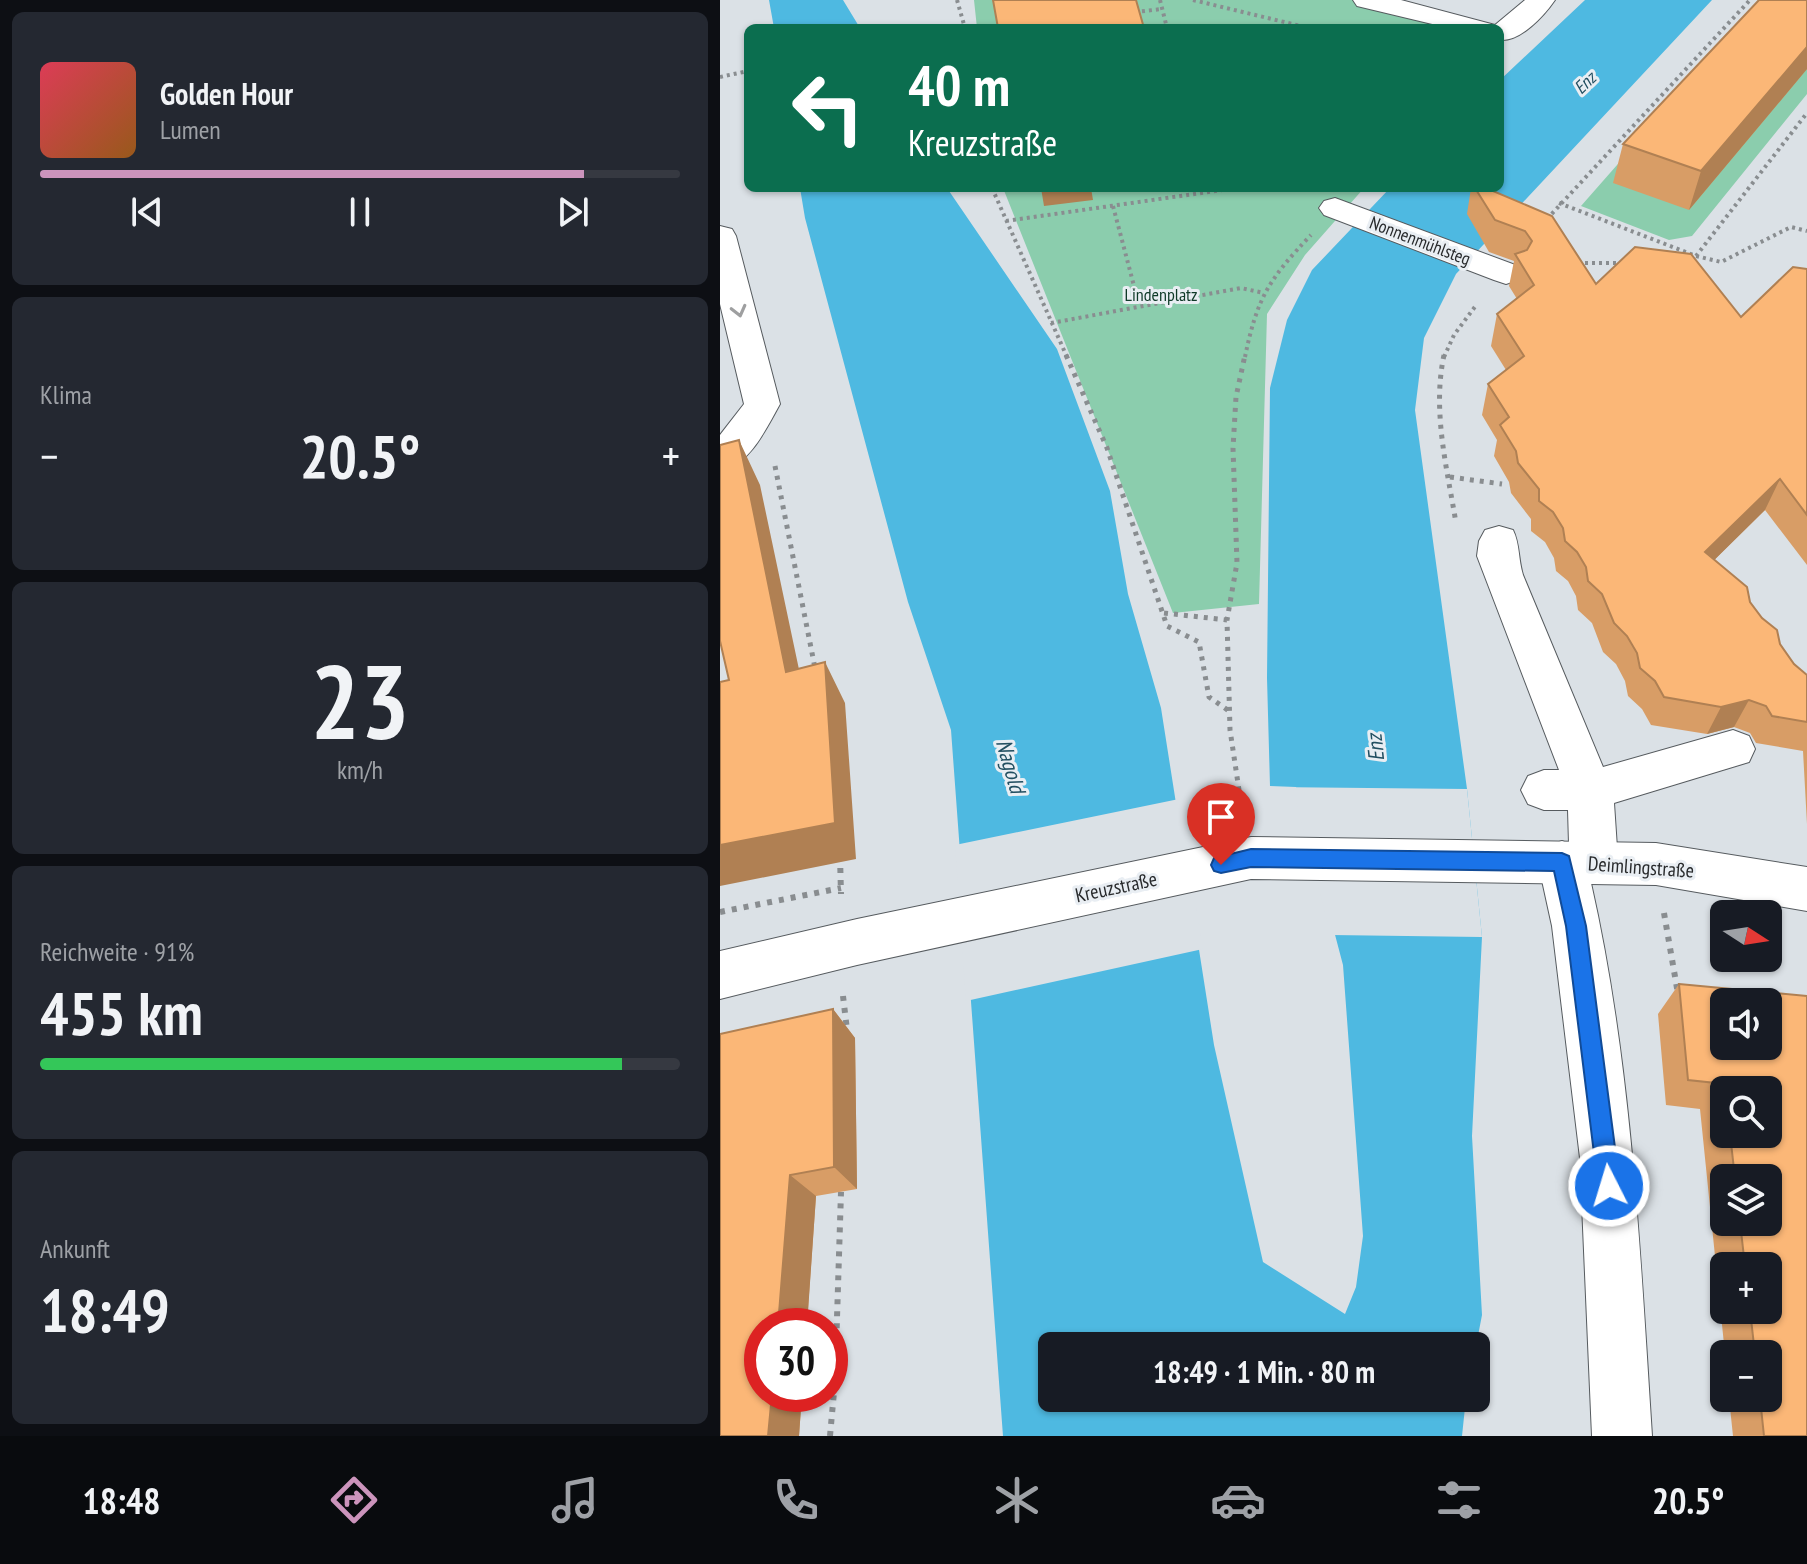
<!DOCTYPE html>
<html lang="de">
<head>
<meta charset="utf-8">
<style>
	:root { --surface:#171b24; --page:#242831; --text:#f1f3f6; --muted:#9ea1a6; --line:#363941; --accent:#cc94bc }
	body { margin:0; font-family:"PT Sans Narrow",sans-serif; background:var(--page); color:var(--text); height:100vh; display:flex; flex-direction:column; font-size:30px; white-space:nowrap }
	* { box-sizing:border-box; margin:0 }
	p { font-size:26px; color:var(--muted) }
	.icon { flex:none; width:44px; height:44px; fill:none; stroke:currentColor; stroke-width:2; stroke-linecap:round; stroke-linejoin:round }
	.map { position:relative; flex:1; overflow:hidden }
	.details { display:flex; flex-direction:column; gap:12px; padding:12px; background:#0d0f14; width:720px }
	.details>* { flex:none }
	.banner { position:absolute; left:24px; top:24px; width:760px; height:168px; border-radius:12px; box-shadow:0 2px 6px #0004; background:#0b6e4f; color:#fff; overflow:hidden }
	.needle { width:52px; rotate:102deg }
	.controls { position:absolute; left:990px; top:900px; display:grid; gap:16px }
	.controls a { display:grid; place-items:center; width:72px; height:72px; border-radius:12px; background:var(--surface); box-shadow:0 2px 6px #0004; font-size:40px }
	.speed { position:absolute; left:24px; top:1308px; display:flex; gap:16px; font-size:40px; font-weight:700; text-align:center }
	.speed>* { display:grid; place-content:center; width:104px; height:104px; border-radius:50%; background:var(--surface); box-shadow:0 2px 6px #0004; line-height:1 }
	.speed .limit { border:12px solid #d22; background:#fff; color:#111 }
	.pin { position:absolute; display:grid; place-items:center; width:68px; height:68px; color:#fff; margin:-82px -34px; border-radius:50% 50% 50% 0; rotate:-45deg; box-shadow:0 0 8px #0007 }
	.pin .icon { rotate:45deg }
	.me { position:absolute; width:88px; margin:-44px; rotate:355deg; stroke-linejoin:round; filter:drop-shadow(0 0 6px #0008) }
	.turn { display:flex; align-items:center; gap:28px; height:168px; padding:0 32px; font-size:36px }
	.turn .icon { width:104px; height:104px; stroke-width:2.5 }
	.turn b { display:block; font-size:56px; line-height:68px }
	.big { font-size:60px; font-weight:700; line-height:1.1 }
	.details .card { flex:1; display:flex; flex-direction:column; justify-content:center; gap:12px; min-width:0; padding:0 28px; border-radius:12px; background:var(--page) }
	.details .dial { align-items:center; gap:0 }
	.dial b { font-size:104px; line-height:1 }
	.song { display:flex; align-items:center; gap:24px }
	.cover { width:96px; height:96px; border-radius:12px; background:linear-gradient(135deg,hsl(350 70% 55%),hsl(30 70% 35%)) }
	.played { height:8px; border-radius:4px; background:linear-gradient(90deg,var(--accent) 85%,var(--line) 85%) }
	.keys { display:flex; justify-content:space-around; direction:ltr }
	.heat { display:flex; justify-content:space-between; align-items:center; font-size:44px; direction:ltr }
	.charge { height:12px; border-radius:6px; background:linear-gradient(90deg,#34c759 91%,var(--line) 0) }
	.trip { position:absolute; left:318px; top:1332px; width:452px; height:80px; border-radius:12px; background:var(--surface); box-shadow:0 2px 6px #0004; font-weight:700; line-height:80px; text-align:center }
	.tab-bar { display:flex; height:128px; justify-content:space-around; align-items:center; background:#090b0e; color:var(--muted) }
	.tab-bar .icon { width:56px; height:56px }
	.tab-bar .active { color:var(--accent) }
	.tab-bar b { font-size:36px; color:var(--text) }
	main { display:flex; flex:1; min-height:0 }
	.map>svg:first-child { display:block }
	.green { fill:#8bcdad }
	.water { fill:#4eb9e1 }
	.pier { fill:#dbe1e6 }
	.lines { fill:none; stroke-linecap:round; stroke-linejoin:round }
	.minor-casing { stroke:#565b5f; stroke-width:2 }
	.major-casing { stroke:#565b5f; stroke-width:2 }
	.path-far2 { stroke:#898d90; stroke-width:4; stroke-dasharray:3 4; stroke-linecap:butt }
	.path-far1 { stroke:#898d90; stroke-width:5; stroke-dasharray:4 6; stroke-linecap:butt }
	.path { stroke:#898d90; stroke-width:6; stroke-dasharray:5 7; stroke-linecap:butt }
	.minor { fill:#fff; fill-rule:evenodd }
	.major { fill:#fff; fill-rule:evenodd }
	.wall { fill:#d89d66; fill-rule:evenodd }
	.shaded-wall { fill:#b08053 }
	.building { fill:#fbb777; stroke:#b08053; stroke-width:2; fill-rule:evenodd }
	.oneway { stroke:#9e9fa0 }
	.route { fill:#1a73e8; stroke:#114b97; stroke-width:2 }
	.labels { text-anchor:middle; stroke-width:6; stroke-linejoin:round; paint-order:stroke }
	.far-water-label { font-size:18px; font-style:italic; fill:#224f61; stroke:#e9eef3 }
	.far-street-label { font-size:18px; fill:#282a2c; stroke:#e9eef3 }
	.far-park-label { font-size:18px; fill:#0f3a28; stroke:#e9eef3 }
	.street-label { font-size:20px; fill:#282a2c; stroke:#e9eef3 }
	.water-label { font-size:22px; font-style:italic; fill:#224f61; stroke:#e9eef3 }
</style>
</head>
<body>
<main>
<section class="details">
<div class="card">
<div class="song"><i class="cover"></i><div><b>Golden Hour</b><p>Lumen</p></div></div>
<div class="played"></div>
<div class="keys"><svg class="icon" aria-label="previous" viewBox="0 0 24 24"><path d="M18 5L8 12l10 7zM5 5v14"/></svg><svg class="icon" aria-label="pause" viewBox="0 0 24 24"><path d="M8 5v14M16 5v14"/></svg><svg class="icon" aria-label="next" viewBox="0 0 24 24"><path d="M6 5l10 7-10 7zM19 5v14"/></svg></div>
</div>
<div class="card"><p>Klima</p>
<div class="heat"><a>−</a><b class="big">20.5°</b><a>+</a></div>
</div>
<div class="card dial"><b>23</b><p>km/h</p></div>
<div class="card"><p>Reichweite · 91%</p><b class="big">455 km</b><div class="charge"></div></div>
<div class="card"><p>Ankunft</p><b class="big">18:49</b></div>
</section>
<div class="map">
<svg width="1087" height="1436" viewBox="0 0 1087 1436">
	<rect width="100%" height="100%" fill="#dbe1e6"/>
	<!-- green -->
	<path class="green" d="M254,0H634L753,28H257Z
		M1042,0H1087V94L972,236L949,240L861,206Z
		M283,188H644L585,255L547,314L539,604L453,613Z"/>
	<!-- water -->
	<path class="water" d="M49,0H123L140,28H54Z
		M865,0H992L736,274L704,338L695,410L747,789L762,937L752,1136L762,1315L756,1346H332V1398H746L742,1436H283L231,730L188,602L85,218L80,188H227L337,349L390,491L408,594L441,708L494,1045L543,1262L625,1314L636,1287L643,1236L623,965L576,787L550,786L547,678L550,388L567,320L592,270L670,188H780V80Z"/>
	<!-- pier -->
	<path class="pier" d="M547,787L747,789L762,937L611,935L573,790Z
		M459,799L483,949L246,1001L235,845Z"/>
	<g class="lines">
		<!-- minor casing -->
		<g class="minor-casing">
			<path id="minor" d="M633,0H681L775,25L805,0H835C824,16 800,42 780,40V28H729L637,6Z
				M615,198L798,266L803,273L798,280L786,284L774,280L604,215L599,208L604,201Z
				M0,226L12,229L16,236L60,404C46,429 30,464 0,473V435L24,404L0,304Z
				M779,526L793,530C800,544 798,559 803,575L883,767L1013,730L1029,736L1035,749L1029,762L894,803L898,863L891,878L871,883C912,1064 920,1251 932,1436H872L860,1158L832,926L818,862L825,847L842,841L849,844L848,810H824L808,804L801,790L808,776L824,770H839L757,556L759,541L765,530Z"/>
		</g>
		<!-- major casing -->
		<g class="major-casing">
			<path id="major" d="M531,837L936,843L1087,867V911L936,885L531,879L137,965L0,999V951L137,919Z"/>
		</g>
		<!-- path-far2 -->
		<path class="path-far2" d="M237,0L245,28
			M440,0L447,28
			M473,0L589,28
			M415,12L442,9
			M268,28L282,27
			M0,77L28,71
			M272,188L347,357
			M839,203L976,256L1001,262L1071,227L1087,231
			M393,206L419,305
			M827,219L1030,0
			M286,221L516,188
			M969,257L976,256L1087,113
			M858,263H904
			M331,323L521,288L544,293
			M525,357C537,298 549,279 591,235
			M724,357L734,335L757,304"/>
		<!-- path-far1 -->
		<path class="path-far1" d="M346,355L387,448L447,626L479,642L489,697L509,711
			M724,355C712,411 727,468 736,523
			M55,466L95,668
			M730,477L782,484
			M444,613L507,620
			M522,810L510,730L507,620L517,563L513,448L516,397L525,355"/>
		<!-- path -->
		<path class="path" d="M120,856L121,894
			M0,912L121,888
			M944,913L958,994
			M123,996L127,1030
			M110,1436L115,1381L121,1192"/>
		<!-- minor -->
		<use href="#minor" class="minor"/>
		<!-- major -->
		<use href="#major" class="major"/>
	</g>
	<!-- wall -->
	<path class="wall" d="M1087,0V69L969,210L893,183L903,144Z
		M751,188H766L876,284L1021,317L1087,269V565L1045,510L994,560L1030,602L1074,664L1087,675V824L1083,751L1036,743L1030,733L1014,727L987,734L931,725L922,709L908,696L905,681L896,664L883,652L872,623L858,610L856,596L848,581L836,571L834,558L825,542L811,531V519L791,493L789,482L774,456L777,440L762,415L768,384L786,370L771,346L777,314L797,299L789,286L794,261L769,252L747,214Z
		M959,984L1087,996V1436H1013L1009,1398H1048V1354H1005L980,1109L946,1105L938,1014ZM1004,1090H1048V1134H1004ZM1004,1178H1048V1222H1004ZM1004,1266H1048V1310H1004Z
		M113,1009L135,1038L137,1189L96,1196L79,1436H0Z"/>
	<!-- shaded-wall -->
	<path class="shaded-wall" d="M1087,47V69L969,210L981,171Z
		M321,188H371L373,200L324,206Z
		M19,440L40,485L88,712L66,672Z
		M1060,479L1045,510L972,582L985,552Z
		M105,662L125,703L136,859L0,886V845Z
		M1029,700L1014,727L987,734L1001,707Z
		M113,1009L135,1038L137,1189L114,1167Z
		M70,1175L96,1196L87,1326H58Z
		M52,1394H82L79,1436H48Z"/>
	<!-- building -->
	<path class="building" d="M273,0H416L424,28H278Z
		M1039,0H1087V47L981,171L903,144Z
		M755,188H766L832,216L876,284L915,247L971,254L1021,317L1073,267L1087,269V515L1060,479L985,552L1027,587L1030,602L1042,618L1057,630L1060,644L1074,664L1087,675V722L1052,716L1046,706L1029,700L1001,707L944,697L935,681L920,668L917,653L907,636L894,623L882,594L868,581L866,567L857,552L845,541L843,528L833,512L819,501V489L798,463L796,451L780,425L789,417L768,384L804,356L777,314L814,285L795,254L807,250L812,241L805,231L775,220Z
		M19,440L66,672L105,662L115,823L0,845V682L9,680L0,641V445Z
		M959,984L1087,996V1436H1044L1040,1398H1048V1354H1035L1030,1310H1048V1266H1025L1020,1222H1048V1178H1015L1010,1134H1048V1090H1005V1084L968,1080ZM1004,1002H1048V1046H1004Z
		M113,1009L114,1167L70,1175L58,1326H42V1394H52L48,1436H0V1034Z"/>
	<!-- one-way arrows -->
	<defs><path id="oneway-chevron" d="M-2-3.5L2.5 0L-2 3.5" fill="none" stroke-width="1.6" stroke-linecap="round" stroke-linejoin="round" transform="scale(2)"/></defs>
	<use class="oneway" href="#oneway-chevron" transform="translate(19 311) rotate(76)"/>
	<!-- route -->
	<path class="route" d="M531,849L842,853L849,856L866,926L900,1186L897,1194L889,1197L881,1194L878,1186L846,926L834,871L531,867L501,873L494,871L491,865L494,858Z"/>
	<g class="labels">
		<!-- far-water labels -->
		<g class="far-water-label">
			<text transform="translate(865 83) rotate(-44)" y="6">Enz</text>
		</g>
		<!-- far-street labels -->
		<g class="far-street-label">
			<text transform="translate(700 241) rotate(21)" y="6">Nonnenmühlsteg</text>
		</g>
		<!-- far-park labels -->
		<g class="far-park-label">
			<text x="441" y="301">Lindenplatz</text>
		</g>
		<!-- street labels -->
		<g class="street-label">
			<text transform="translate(921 867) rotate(4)" y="7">Deimlingstraße</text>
			<text transform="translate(396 887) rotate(-12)" y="7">Kreuzstraße</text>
		</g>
		<!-- water labels -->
		<g class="water-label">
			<text transform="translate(655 748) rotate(-96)" y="8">Enz</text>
			<text transform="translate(291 766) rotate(74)" y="8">Nagold</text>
		</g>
	</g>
</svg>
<div class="controls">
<a><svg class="needle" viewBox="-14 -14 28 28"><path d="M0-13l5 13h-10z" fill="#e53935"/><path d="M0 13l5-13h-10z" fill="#9ea1a6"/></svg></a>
<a><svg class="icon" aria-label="sound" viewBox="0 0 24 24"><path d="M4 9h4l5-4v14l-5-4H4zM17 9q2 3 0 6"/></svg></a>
<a><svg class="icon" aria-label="search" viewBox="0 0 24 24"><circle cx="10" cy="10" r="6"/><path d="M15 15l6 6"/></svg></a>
<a><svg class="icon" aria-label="layers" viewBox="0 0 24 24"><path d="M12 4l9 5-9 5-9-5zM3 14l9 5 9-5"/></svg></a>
<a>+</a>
<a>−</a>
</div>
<div class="speed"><div class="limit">30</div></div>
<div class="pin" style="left:501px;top:865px;background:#d93025"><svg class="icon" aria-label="arrive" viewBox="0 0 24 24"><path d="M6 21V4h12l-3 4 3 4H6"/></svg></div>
<svg class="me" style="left:889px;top:1186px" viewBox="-20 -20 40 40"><circle r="17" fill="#1a73e8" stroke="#fff" stroke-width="3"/><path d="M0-11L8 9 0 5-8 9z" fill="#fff"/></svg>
<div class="trip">18:49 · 1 Min. · 80 m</div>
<div class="banner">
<div class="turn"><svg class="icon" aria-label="left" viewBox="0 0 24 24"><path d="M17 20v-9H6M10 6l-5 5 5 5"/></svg><div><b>40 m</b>Kreuzstraße</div></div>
</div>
</div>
</main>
<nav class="tab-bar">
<b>18:48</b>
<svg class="icon active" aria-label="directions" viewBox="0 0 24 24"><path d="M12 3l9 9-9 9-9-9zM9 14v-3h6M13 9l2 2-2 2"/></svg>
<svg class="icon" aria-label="music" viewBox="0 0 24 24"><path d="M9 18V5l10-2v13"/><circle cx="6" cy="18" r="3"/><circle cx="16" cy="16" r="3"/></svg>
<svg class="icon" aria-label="phone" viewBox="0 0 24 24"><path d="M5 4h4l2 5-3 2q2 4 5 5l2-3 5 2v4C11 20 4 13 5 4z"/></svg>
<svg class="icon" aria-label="climate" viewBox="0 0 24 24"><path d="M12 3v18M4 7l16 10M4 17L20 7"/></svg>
<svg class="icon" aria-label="car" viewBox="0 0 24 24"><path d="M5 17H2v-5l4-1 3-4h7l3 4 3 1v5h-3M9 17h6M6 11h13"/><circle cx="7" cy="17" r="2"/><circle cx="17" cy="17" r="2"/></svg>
<svg class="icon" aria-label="filters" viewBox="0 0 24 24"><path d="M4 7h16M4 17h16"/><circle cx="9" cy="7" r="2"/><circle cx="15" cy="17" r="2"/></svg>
<b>20.5°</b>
</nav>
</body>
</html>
